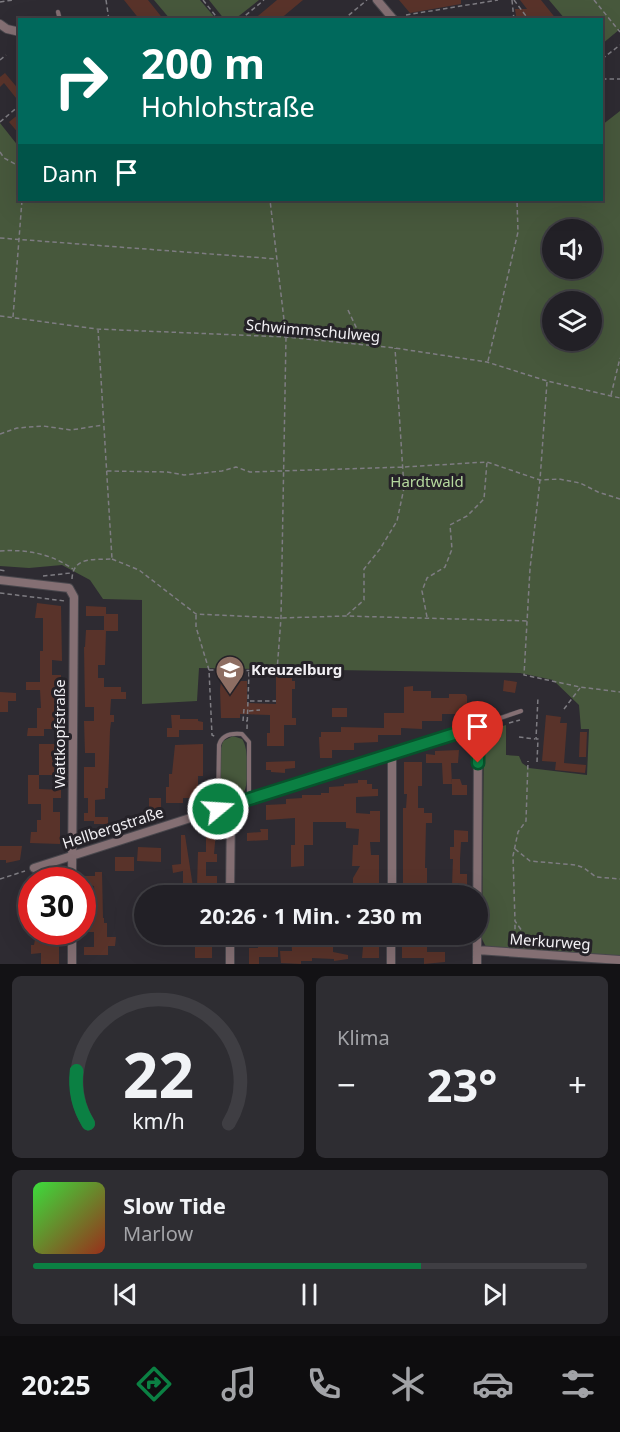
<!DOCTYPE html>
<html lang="de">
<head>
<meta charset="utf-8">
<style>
	:root { --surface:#222026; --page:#2e2d32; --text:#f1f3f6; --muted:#a2a3a7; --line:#3f3e43; --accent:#0b8043 }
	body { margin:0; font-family:"Noto Sans",sans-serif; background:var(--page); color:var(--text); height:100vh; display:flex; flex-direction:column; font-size:22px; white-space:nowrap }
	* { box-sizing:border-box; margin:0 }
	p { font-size:20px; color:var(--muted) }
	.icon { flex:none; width:33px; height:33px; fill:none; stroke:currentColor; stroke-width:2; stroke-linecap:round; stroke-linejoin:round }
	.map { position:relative; height:964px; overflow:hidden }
	.drawer { display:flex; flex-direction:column; gap:12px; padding:12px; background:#131215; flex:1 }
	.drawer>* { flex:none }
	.top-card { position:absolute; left:18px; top:18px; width:585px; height:183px; border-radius:0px; box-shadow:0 6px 24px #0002,0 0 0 2px var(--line); background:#00695c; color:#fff; overflow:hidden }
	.controls { position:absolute; left:542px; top:219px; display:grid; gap:12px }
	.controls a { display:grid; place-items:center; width:60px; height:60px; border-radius:50%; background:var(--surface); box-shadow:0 6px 24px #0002,0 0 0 2px var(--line); font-size:30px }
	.speed { position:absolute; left:18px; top:867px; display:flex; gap:12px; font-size:30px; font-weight:700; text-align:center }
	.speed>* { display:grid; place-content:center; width:78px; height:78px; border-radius:50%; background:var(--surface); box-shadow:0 6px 24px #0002,0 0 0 2px var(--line); line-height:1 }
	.speed .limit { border:9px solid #d22; background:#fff; color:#111 }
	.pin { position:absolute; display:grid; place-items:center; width:51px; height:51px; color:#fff; margin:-62px -26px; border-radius:50% 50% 50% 0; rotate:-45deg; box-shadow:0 0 6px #0007 }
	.pin .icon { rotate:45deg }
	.me { position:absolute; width:66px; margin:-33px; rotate:72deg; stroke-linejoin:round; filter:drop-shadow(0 0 4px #0008) }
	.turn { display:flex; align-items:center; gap:21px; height:126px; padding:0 24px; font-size:27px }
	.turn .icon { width:78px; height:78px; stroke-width:2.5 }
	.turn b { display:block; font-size:42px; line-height:51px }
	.then { display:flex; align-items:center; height:57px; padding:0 24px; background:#0003; gap:12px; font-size:22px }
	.big { font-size:45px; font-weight:700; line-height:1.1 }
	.drawer .card { flex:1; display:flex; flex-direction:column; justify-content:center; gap:9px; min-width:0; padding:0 21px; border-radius:9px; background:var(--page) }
	.drawer .dial { align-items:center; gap:0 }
	.dial svg { height:156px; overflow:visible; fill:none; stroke:var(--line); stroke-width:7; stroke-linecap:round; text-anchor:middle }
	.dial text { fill:var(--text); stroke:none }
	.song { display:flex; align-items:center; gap:18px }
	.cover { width:72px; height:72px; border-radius:9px; background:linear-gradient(135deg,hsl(120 70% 55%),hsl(10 70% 35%)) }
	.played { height:6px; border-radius:3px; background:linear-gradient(90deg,var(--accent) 70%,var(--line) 70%) }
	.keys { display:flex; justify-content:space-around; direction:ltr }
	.heat { display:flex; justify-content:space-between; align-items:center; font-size:33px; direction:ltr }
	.drawer .tiles { flex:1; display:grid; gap:12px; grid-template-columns:1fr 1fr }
	.card:last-child { grid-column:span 2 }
	.trip { position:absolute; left:134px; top:885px; width:354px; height:60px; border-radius:30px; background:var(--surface); box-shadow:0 6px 24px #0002,0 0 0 2px var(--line); font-weight:700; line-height:60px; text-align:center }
	.menu { display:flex; height:96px; justify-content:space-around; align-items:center; background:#0e0d0f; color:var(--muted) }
	.menu .icon { width:42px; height:42px }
	.menu .current { color:var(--accent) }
	.menu b { font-size:27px; color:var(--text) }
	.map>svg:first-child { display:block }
	.green { fill:#47583c; fill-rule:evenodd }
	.building { fill:#59332a }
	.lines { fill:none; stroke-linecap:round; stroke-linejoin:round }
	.lane-casing { stroke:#49474d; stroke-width:5 }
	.street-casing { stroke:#49474d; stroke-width:10 }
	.path { stroke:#7e7c82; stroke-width:1.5; stroke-dasharray:4.5 3; stroke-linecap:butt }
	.lane { stroke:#846f73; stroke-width:4 }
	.street { stroke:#846f73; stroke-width:8 }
	.route-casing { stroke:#07532c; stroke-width:15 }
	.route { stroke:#0b8043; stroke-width:10 }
	.labels { text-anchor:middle; stroke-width:6; stroke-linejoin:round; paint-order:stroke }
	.street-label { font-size:15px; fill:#f2f0f4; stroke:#252228 }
	.park-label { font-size:15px; fill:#b5d99e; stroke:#252228 }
	.poi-label { font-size:15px; font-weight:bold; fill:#f2f0f4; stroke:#252228; text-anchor:start }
</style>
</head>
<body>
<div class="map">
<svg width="620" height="964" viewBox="0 0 620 964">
	<rect width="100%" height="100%" fill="#2e2b32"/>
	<!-- green -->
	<path class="green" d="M154,0H200L216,19H170Z
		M209,0H259L235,19L225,20Z
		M549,0H620V29L602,44V20L565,19Z
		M620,111V956L486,947L482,939L484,732L506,725V755L519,756L522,763L529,768L587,775L589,729H581L579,705L553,680L520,673L199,668L197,701L142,704V600L103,599L90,580L62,565L29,568L0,566V123L19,147L20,200H602V125ZM552,230H591V268H552ZM552,302H591V340H552Z
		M233,736L242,739C249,747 250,788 242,795L229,799L221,793V748L223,741Z"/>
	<!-- building -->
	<path class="building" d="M124,0H148L164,20H140Z
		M277,0H303L279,20H253Z
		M399,0H461V4L410,13Z
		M520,0H541L557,20H532L529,16H516L515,9H527Z
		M5,73L20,91V103L4,83L0,87V77Z
		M20,113V135L9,122Z
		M37,603L61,606L62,661L52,660V675H61V729H44V736H27L28,728H37V708H41L40,690H26V682H40V651H43V618H35Z
		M86,606L106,607V614H118V631H106L105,665H98V678H104V687H121V692H126V699H111L110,715H114V722H111L110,730L108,788H105V799L95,800V817H108V824H94V821H84V813H88V798H84V767H95V753H85L84,721H94V707H85L84,647H85L86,630H104V616H86Z
		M276,672H283V677L292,678V681H295V689H292V718H296V725H284V746H267V733H270V715L240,714V718H221L220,689L221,681H247V703L276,704Z
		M504,680L517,682L515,693L503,691Z
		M413,686V691H431V698H449V694H465L467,696V714H442V721H422V729L401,728V735H378V742L354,743V750H332V758H320L319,737H321V732H341V727L384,728V713H404V687Z
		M0,692L16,693V701H8V712H0Z
		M332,708H347V717H332Z
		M171,715H180V719H198V721L203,722V730H179V737H167V728H172Z
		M546,715L561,717L560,723H567L564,763L586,765L585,773L555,770L556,762L542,761Z
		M580,732H587L586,757H579Z
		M39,744H61V752H54V766H61V775H39Z
		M203,744V776H198V789H203V798H183V803H166V787H169V774H172L175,745Z
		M459,750L458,763H451L452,784H443L442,763H426V754L435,755V751Z
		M295,761V768L285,769V773L271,772V770H266V762Z
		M404,762H422V786H418V808H424V813H432V823H426L425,868H427V890H409V885H403V808H406L407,794H404Z
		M28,775H39V789L61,790V798H53V812H60V844L30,843L31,832H37V820H41V804H28Z
		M452,779H460L462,785H467V795H452Z
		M358,780H367V784H372V789H378V796L356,797V813L370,814V811H380V842H370L371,855H379V886H366V889H356V886H353V878L360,866H352L353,845H358L359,829L346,828V822H313V845H304V866L291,867V845H295V818L266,820V805L286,804V799L302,798V795H321V793H329V787L344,786V784L358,783Z
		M149,798H161V812H149Z
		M260,829H268V840L247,841V833L261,832Z
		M454,830L468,831V842H461L460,859V874H467V886H452L453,859H450V847H454Z
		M206,832H216L214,854H217V862H206V876H217V884L197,887L198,852H206Z
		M181,835H185L193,887H191V893H183V871L173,873L172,865L181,864Z
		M0,846H22L20,860L6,863V860H0Z
		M138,847L161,848V862L137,861Z
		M115,857H134V871H115Z
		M95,872H102L103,918H104V923H107V937H116L115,946H108V955H84V947H94V932H84V924H94V908H84V900H95L94,886L84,884V876H95Z
		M49,932H59V964H41V953L31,954V945H34L36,934H49Z
		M163,934H172V945H163Z
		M195,934H202L203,945H212V958H195Z
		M291,934H304V937L333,938V952L348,955V959L334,961V959L312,958V961H301V964L281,963L280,951H292Z
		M350,934H363V938H379V958H362L363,947H350Z
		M416,938H427V952H445V962L424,964V958H402V946H416Z
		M258,943H267V946H278V957H259V964H249V948H258Z"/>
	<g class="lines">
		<!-- lane casing -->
		<g class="lane-casing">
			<path id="lane" d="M58,12L60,20
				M476,729L480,725L521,711
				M218,809L219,745C222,734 232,733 242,734L249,742V798"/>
		</g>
		<!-- street casing -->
		<g class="street-casing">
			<path id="street" d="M377,0L394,20
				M0,24L7,29L20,32
				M0,580L69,588L74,597L72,880
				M34,868L472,728L477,733L478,740L477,964
				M230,896L231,805
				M392,896V753
				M477,950L620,960
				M72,964V932
				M230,964V934
				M391,964V934"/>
		</g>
		<!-- path -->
		<path class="path" d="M106,0L109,20
			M203,0L219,20
			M512,0L514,20
			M514,0L529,20
			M594,0L620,32
			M0,2L13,0
			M406,15L498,0
			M240,20L264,0
			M343,20L367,0
			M516,20L527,17
			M602,59L620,45
			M0,60L6,55
			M602,79H620
			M0,122L20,105
			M0,152L4,158L17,165L20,174
			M0,238L277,259
			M348,310L364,344
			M0,316L97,329L286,337L395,348L487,362L547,381L620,398
			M13,317L22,200
			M488,361L518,232L517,200
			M547,382L540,480L530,569L524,675L580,687L620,692
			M611,395L620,358
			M0,434L17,428L43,426L71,430L103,425
			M107,471L167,472L184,475L222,471L236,467L250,472L403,467L487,462L540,480L559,479L580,483L598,492L620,499
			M0,551C26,549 52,554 73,569
			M112,559L139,570L196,614L281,618L346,616L529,621
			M0,570L6,571
			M43,576L71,573
			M72,579C73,556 94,560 112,559L98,329
			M0,593L65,601
			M196,615V627L209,670L212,735L216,737
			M347,615L364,600V569L380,549L397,521L404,488L395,348
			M427,617L422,591L427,578L445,567L452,549L450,525L467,516L484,499L487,462
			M209,670L277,671L281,618L286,337L270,200
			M250,701H276
			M244,709L243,721H247
			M564,709L580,688
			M249,711L260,710
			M509,723L520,720
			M247,729L249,672
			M519,737L535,739
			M537,762L538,739H536L538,697
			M515,849L530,861L576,865L584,868L596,877L620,879
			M0,879L25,871
			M510,943L515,933V922
			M524,944L522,931L515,921L513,856L518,832L526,821L528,761"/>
		<!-- lane -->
		<use href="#lane" class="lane"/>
		<!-- street -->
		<use href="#street" class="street"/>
	</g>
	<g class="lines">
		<!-- route casing -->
		<g class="route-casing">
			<path id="route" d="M218,809L470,729L475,730L478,740V763"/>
		</g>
		<!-- route -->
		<use href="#route" class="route"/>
	</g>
	<!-- icons -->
	<defs>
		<g id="school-pin" transform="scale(1.5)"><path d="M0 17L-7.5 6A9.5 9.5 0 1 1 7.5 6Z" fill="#8d6e63" stroke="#252228"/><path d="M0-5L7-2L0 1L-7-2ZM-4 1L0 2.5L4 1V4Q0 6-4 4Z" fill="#fff"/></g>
	</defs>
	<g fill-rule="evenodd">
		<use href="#school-pin" x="230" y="670"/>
	</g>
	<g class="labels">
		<!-- street labels -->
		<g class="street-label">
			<text transform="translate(313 331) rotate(5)" y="5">Schwimmschulweg</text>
			<text transform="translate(60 734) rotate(-90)" y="5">Wattkopfstraße</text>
			<text transform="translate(113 828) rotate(-18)" y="5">Hellbergstraße</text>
			<text transform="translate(550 942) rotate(4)" y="5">Merkurweg</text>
		</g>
		<!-- park labels -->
		<g class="park-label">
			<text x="427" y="487">Hardtwald</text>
		</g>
		<!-- poi labels -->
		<g class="poi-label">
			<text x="251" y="675">Kreuzelburg</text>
		</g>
	</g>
</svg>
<div class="controls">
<a><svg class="icon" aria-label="sound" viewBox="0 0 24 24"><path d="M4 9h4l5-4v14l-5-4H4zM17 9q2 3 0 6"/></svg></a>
<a><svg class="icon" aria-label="layers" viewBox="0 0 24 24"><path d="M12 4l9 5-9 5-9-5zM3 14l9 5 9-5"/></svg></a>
</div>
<div class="speed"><div class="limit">30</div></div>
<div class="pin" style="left:478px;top:763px;background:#d93025"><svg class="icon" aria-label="arrive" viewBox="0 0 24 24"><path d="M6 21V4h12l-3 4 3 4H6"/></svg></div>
<svg class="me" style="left:218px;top:809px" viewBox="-20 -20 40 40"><circle r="17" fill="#0b8043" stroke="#fff" stroke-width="3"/><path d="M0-11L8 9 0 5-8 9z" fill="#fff"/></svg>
<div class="trip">20:26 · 1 Min. · 230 m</div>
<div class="top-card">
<div class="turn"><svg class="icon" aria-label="right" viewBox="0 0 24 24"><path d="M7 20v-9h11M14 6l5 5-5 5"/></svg><div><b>200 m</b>Hohlohstraße</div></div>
<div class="then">Dann<svg class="icon" aria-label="arrive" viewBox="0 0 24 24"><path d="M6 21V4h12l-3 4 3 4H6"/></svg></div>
</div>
</div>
<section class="drawer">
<div class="tiles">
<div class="card dial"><svg viewBox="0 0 100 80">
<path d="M14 69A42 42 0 1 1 86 69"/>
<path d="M14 69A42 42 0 0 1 8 42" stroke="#0b8043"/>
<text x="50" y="56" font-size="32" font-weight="700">22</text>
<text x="50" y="72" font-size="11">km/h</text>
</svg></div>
<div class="card"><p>Klima</p>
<div class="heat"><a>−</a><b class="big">23°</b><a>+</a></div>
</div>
<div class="card">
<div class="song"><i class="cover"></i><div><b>Slow Tide</b><p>Marlow</p></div></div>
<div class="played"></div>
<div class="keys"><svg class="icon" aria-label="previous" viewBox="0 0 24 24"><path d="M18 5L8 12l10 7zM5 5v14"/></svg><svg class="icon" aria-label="pause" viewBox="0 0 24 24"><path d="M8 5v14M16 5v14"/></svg><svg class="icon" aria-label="next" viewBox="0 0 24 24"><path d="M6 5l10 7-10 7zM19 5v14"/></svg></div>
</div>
</div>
</section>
<nav class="menu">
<b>20:25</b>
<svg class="icon current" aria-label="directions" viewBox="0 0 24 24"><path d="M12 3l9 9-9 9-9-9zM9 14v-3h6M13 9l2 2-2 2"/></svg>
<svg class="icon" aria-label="music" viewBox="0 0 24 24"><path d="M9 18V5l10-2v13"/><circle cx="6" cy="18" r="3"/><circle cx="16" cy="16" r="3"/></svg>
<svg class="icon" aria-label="phone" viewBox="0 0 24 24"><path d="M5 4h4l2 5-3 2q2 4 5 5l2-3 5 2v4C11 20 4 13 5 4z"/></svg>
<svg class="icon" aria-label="climate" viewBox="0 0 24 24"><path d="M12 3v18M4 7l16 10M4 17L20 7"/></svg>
<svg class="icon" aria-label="car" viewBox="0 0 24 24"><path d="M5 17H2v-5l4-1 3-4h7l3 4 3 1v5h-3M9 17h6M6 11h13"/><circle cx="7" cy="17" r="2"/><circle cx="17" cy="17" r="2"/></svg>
<svg class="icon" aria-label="filters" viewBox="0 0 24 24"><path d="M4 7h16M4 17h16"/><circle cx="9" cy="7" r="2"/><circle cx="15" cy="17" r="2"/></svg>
</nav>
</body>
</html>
